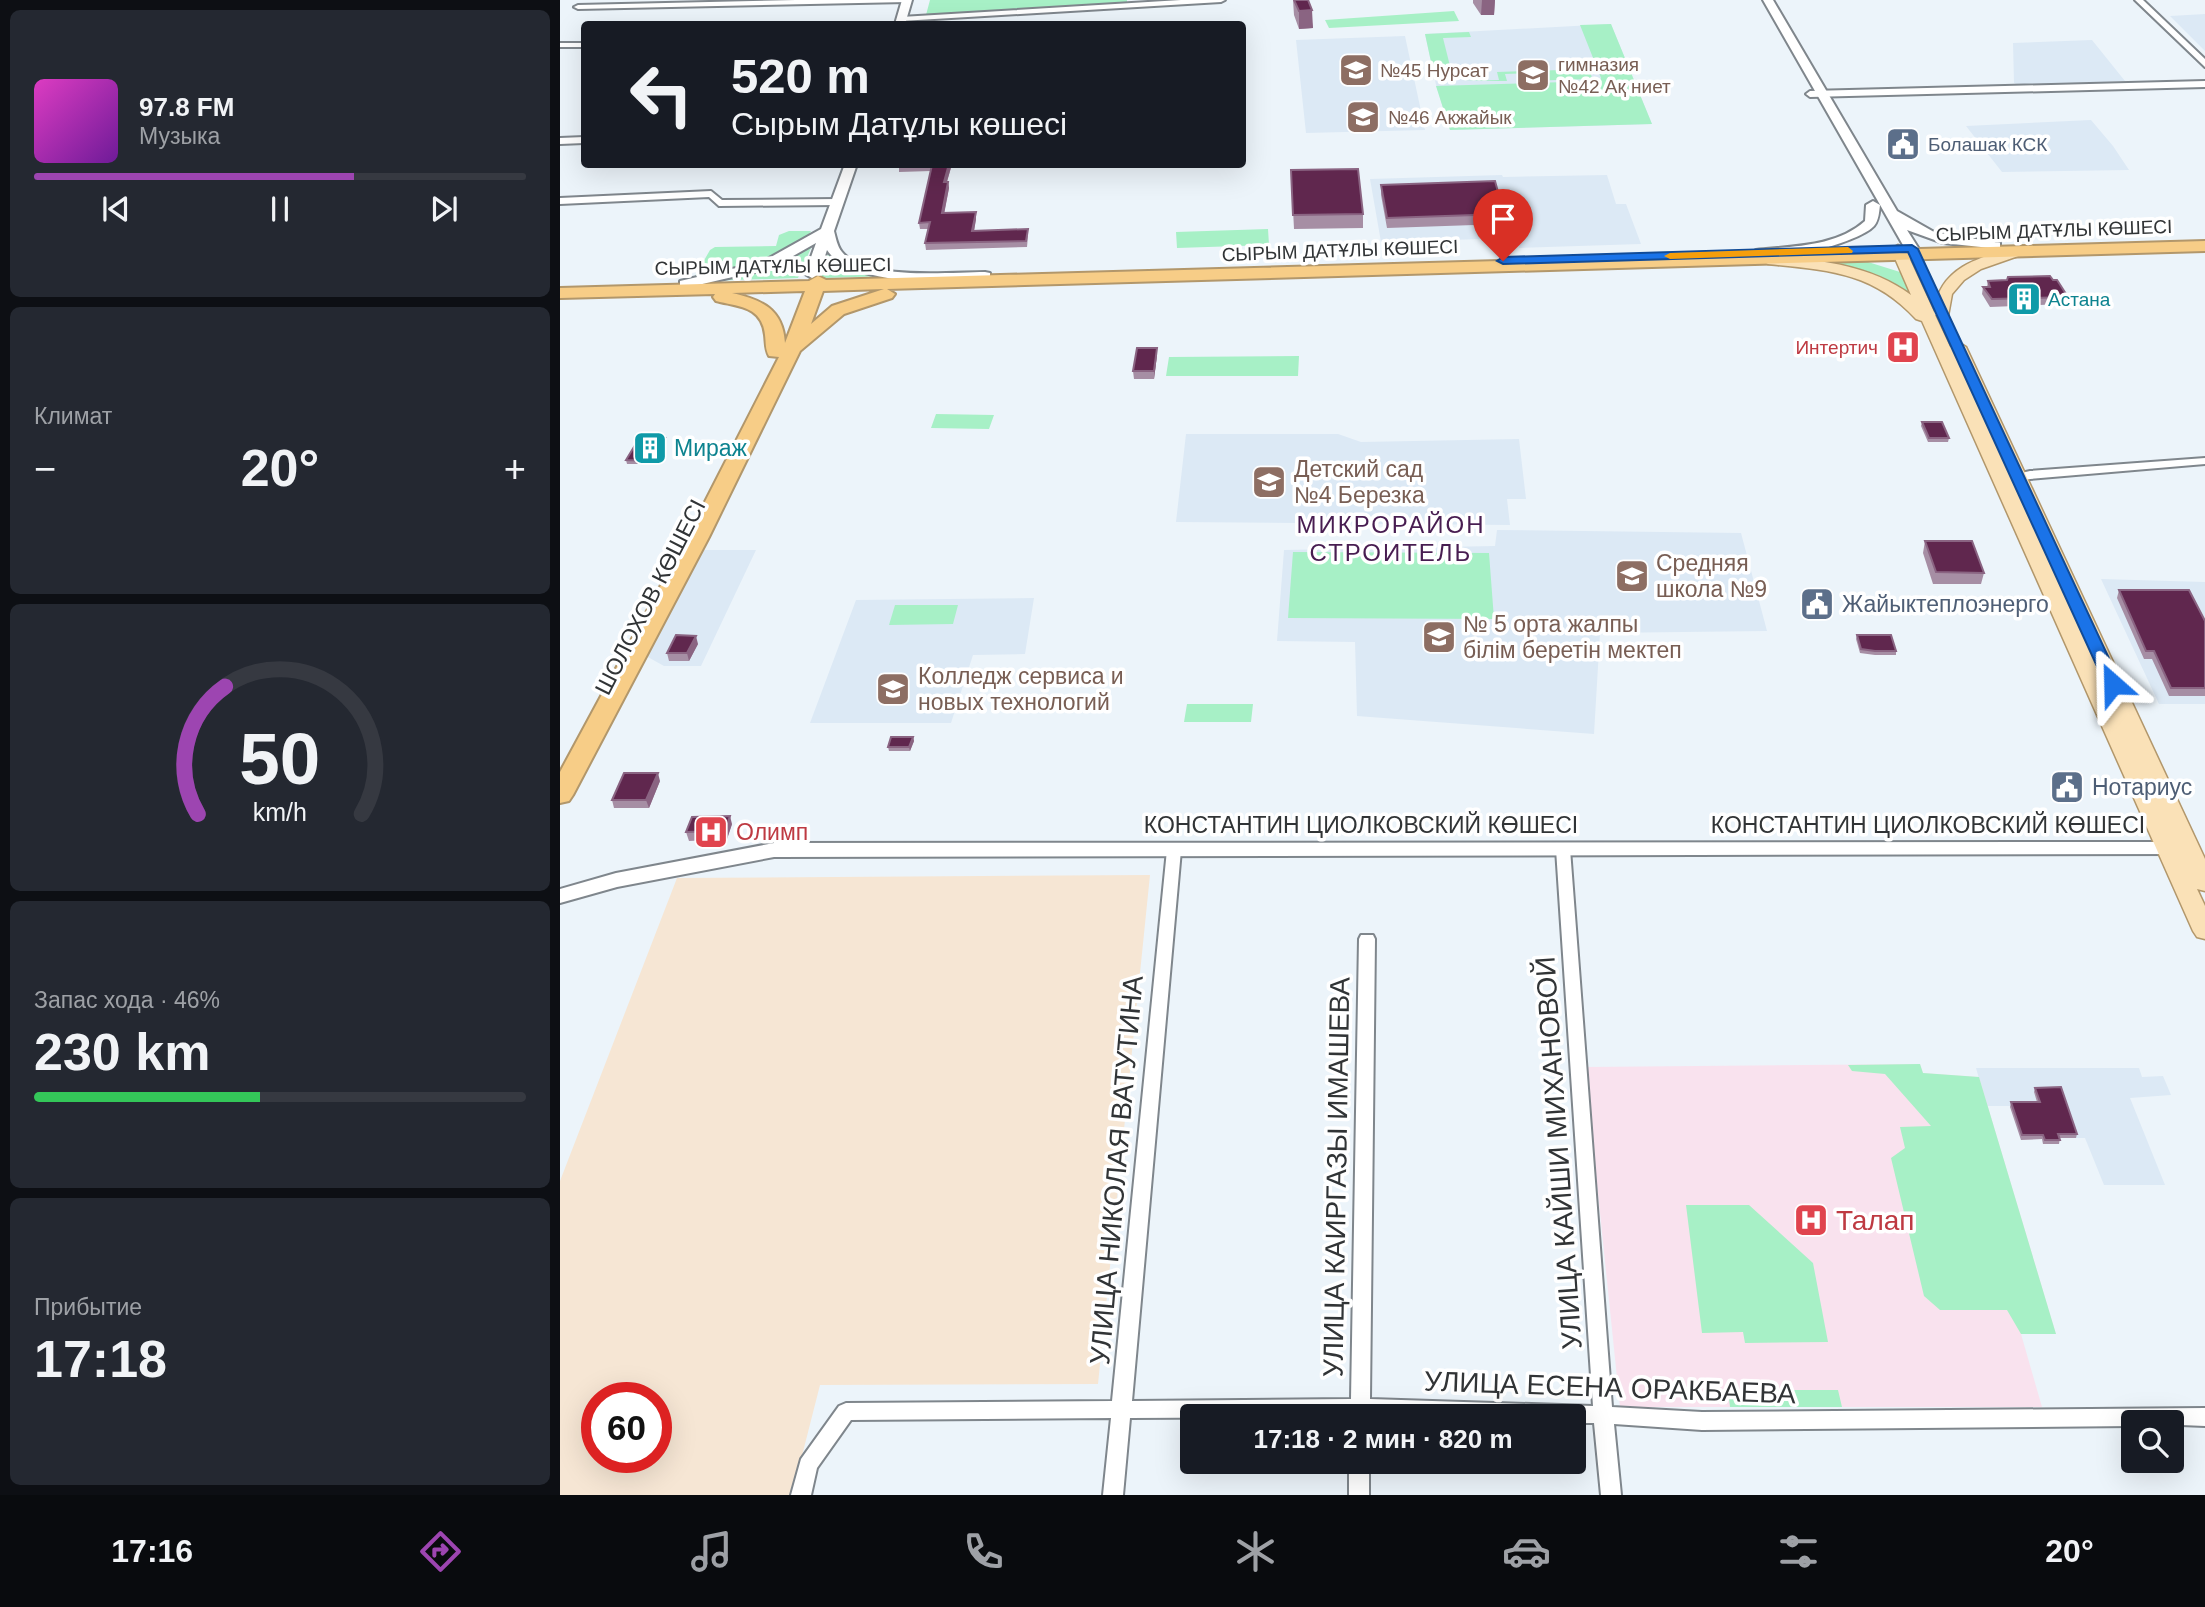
<!DOCTYPE html>
<html lang="ru">
<head>
<meta charset="utf-8">
<style>
	:root { --surface:#171b24; --page:#242831; --text:#f1f3f6; --muted:#9ea1a6; --line:#363941; --accent:#9d45b1 }
	body { margin:0; font-family:Helvetica,sans-serif; background:var(--page); color:var(--text); height:100vh; display:flex; flex-direction:column; font-size:26px; white-space:nowrap }
	* { box-sizing:border-box; margin:0 }
	p { font-size:23px; color:var(--muted) }
	.icon { flex:none; width:38px; height:38px; fill:none; stroke:currentColor; stroke-width:2; stroke-linecap:round; stroke-linejoin:round }
	.map { position:relative; flex:1; overflow:hidden }
	.side { display:flex; flex-direction:column; gap:10px; padding:10px; background:#0d0f14; width:560px }
	.side>* { flex:none }
	.hud { position:absolute; left:21px; top:21px; width:665px; height:147px; border-radius:7px; box-shadow:0 7px 28px #0002; background:#171b24; color:var(--text); overflow:hidden }
	.fabs { position:absolute; left:1561px; top:1410px; display:grid; gap:14px }
	.fabs a { display:grid; place-items:center; width:63px; height:63px; border-radius:7px; background:var(--surface); box-shadow:0 7px 28px #0002; font-size:35px }
	.speed { position:absolute; left:21px; top:1382px; display:flex; gap:14px; font-size:35px; font-weight:700; text-align:center }
	.speed>* { display:grid; place-content:center; width:91px; height:91px; border-radius:50%; background:var(--surface); box-shadow:0 7px 28px #0002; line-height:1 }
	.speed .limit { border:10px solid #d22; background:#fff; color:#111 }
	.pin { position:absolute; display:grid; place-items:center; width:60px; height:60px; color:#fff; margin:-72px -30px; border-radius:50% 50% 50% 0; rotate:-45deg; box-shadow:0 0 7px #0007 }
	.pin .icon { rotate:45deg }
	.me { position:absolute; width:77px; margin:-38px; rotate:335deg; stroke-linejoin:round; filter:drop-shadow(0 0 5px #0008) }
	.turn { display:flex; align-items:center; gap:24px; height:147px; padding:0 35px; font-size:32px }
	.turn .icon { width:91px; height:91px; stroke-width:2.5 }
	.turn b { display:block; font-size:49px; line-height:60px }
	.big { font-size:52px; font-weight:600; line-height:1.1 }
	.side .card { flex:1; display:flex; flex-direction:column; justify-content:center; gap:10px; min-width:0; padding:0 24px; border-radius:10px; background:var(--page) }
	.side .dial { align-items:center; gap:0 }
	.dial svg { height:182px; overflow:visible; fill:none; stroke:var(--line); stroke-width:7; stroke-linecap:round; text-anchor:middle }
	.dial text { fill:var(--text); stroke:none }
	.song { display:flex; align-items:center; gap:21px }
	.cover { width:84px; height:84px; border-radius:10px; background:linear-gradient(135deg,hsl(310 70% 55%),hsl(280 70% 35%)) }
	.played { height:7px; border-radius:4px; background:linear-gradient(90deg,var(--accent) 65%,var(--line) 65%) }
	.keys { display:flex; justify-content:space-around; direction:ltr }
	.heat { display:flex; justify-content:space-between; align-items:center; font-size:38px; direction:ltr }
	.charge { height:10px; border-radius:5px; background:linear-gradient(90deg,#34c759 46%,var(--line) 0) }
	.trip { position:absolute; left:620px; top:1404px; width:406px; height:70px; border-radius:7px; background:var(--surface); box-shadow:0 7px 28px #0002; font-weight:600; line-height:70px; text-align:center }
	.tabs { display:flex; height:112px; justify-content:space-around; align-items:center; background:#090b0e; color:var(--muted) }
	.tabs .icon { width:49px; height:49px }
	.tabs .on { color:var(--accent) }
	.tabs b { font-size:32px; color:var(--text) }
	main { display:flex; flex:1; min-height:0 }
	.map>svg:first-child { display:block }
	.built { fill:#dce9f5 }
	.industrial { fill:#f6e6d4; fill-rule:evenodd }
	.medical { fill:#f9e2ee }
	.green { fill:#a7f0c6 }
	.lines { fill:none; stroke-linecap:round; stroke-linejoin:round }
	.street-casing { stroke:#7f868c; stroke-width:4 }
	.secondary-casing { stroke:#7f868c; stroke-width:4 }
	.primary-casing { stroke:#b2976b; stroke-width:3 }
	.highway-casing { stroke:#b2976b; stroke-width:4 }
	.street { fill:#fff; fill-rule:evenodd }
	.secondary { fill:#fff; fill-rule:evenodd }
	.primary { fill:#fae1b7; fill-rule:evenodd }
	.highway { fill:#f7cd87; fill-rule:evenodd }
	.wall { fill:#a68ea4 }
	.shaded-wall { fill:#8a6482 }
	.building { fill:#60274e; stroke:#8a6482; stroke-width:2 }
	.route { fill:#1a73e8; stroke:#114b97; stroke-width:2 }
	.slow { fill:#f59e0b }
	.labels { text-anchor:middle; stroke-width:7; stroke-linejoin:round; paint-order:stroke }
	.far-education-label { font-size:19px; fill:#785e54; stroke:#fff; text-anchor:start }
	.far-service-label { font-size:19px; fill:#4e5e75; stroke:#fff; text-anchor:start }
	.far-street-label { font-size:19px; fill:#313436; stroke:#fff }
	.far-culture-label { font-size:19px; fill:#0d838f; stroke:#fff; text-anchor:start }
	.far-health-label { font-size:19px; fill:#be3a42; stroke:#fff; text-anchor:end }
	.culture-label { font-size:23px; fill:#0d838f; stroke:#fff; text-anchor:start }
	.education-label { font-size:23px; fill:#785e54; stroke:#fff; text-anchor:start }
	.street-label { font-size:23px; fill:#313436; stroke:#fff }
	.service-label { font-size:23px; fill:#4e5e75; stroke:#fff; text-anchor:start }
	.health-label { font-size:23px; fill:#be3a42; stroke:#fff; text-anchor:start }
	.neighbourhood-label { font-size:24px; letter-spacing:2px; fill:#481d51; stroke:#fff }
	.near-street-label { font-size:28px; fill:#313436; stroke:#fff }
	.near-health-label { font-size:28px; fill:#be3a42; stroke:#fff; text-anchor:start }
</style>
</head>
<body>
<main>
<section class="side">
<div class="card">
<div class="song"><i class="cover"></i><div><b>97.8 FM</b><p>Музыка</p></div></div>
<div class="played"></div>
<div class="keys"><svg class="icon" aria-label="previous" viewBox="0 0 24 24"><path d="M18 5L8 12l10 7zM5 5v14"/></svg><svg class="icon" aria-label="pause" viewBox="0 0 24 24"><path d="M8 5v14M16 5v14"/></svg><svg class="icon" aria-label="next" viewBox="0 0 24 24"><path d="M6 5l10 7-10 7zM19 5v14"/></svg></div>
</div>
<div class="card"><p>Климат</p>
<div class="heat"><a>−</a><b class="big">20°</b><a>+</a></div>
</div>
<div class="card dial"><svg viewBox="0 0 100 80">
<path d="M14 69A42 42 0 1 1 86 69"/>
<path d="M14 69A42 42 0 0 1 26 13" stroke="#9d45b1"/>
<text x="50" y="56" font-size="32" font-weight="700">50</text>
<text x="50" y="72" font-size="11">km/h</text>
</svg></div>
<div class="card"><p>Запас хода · 46%</p><b class="big">230 km</b><div class="charge"></div></div>
<div class="card"><p>Прибытие</p><b class="big">17:18</b></div>
</section>
<div class="map">
<svg width="1645" height="1495" viewBox="0 0 1645 1495">
	<rect width="100%" height="100%" fill="#ecf4fa"/>
	<!-- built -->
	<path class="built" d="M1645,14V51L1610,16Z
		M1051,24L1092,124L890,130L876,85L865,34Z
		M845,36L865,130L746,133L736,40Z
		M1532,40L1565,81L1461,86L1454,83L1453,43Z
		M1531,120L1553,146L1569,170L1442,172L1406,126Z
		M942,175L943,177L1047,175L1056,204H1066L1081,244L959,248L957,238L821,242L810,179Z
		M626,434H778L801,442L959,439L966,499H947L950,525L616,522Z
		M937,530L1181,533L1207,631L1040,633L1034,734L797,716L795,642L717,641L724,550L935,546Z
		M142,550H196L141,666H104L86,656Z
		M1541,579L1645,582V704H1599Z
		M474,598L465,654L413,655L391,723H250L296,600Z
		M1416,1068H1579L1582,1077L1603,1076L1611,1095L1570,1098L1605,1185H1544L1525,1138H1516L1499,1092H1474L1479,1106H1427Z"/>
	<!-- industrial -->
	<path class="industrial" d="M590,875L538,1384L260,1385L232,1495H0V1181L117,878ZM37,1398H96V1458H37Z"/>
	<!-- medical -->
	<path class="medical" d="M1360,1064L1363,1073L1419,1077L1496,1334H1461L1482,1407H1060L1025,1067Z"/>
	<!-- green -->
	<path class="green" d="M370,0H567V4L366,15Z
		M894,11L899,21L769,28L765,20Z
		M1051,24L1092,124L890,130L876,86L1040,81L1041,78L1020,25Z
		M909,32L911,37L883,38L891,70L873,71L865,34Z
		M1030,69L1032,79L961,81L973,80L970,73L945,74L947,81H958H902L939,80L937,72Z
		M708,229L709,245L617,248L616,232Z
		M229,231H251C234,261 167,276 134,278L150,250L155,247L216,246L219,235Z
		M254,241L238,278L147,281C194,274 214,264 254,241Z
		M270,246C282,270 304,271 329,276L261,278Z
		M1308,262L1340,272L1357,304L1349,295L1258,263Z
		M739,356L738,376H606L609,357Z
		M376,414L434,415L429,429L371,428Z
		M733,552L929,553L934,619L728,618Z
		M335,605H398L393,624L329,625Z
		M627,704H693L691,722H624Z
		M1360,1064L1363,1073L1419,1077L1496,1334H1461L1447,1310H1380L1364,1296L1331,1158L1345,1148L1340,1127L1371,1126L1325,1074L1292,1071L1288,1065Z
		M1126,1205H1189L1253,1263L1268,1342L1185,1343L1183,1332L1142,1333Z
		M1168,1390H1278L1282,1407H1170Z"/>
	<g class="lines">
		<!-- street casing -->
		<g class="street-casing">
			<path id="street" d="M236,0H351L347,2L18,9L14,7L18,5Z
				M621,0H665L661,2L341,21L337,19L341,17Z
				M1575,0H1583L1645,59V67Z
				M0,43H24V47H0Z
				M1645,81V87L1250,97L1246,94L1250,91Z
				M24,137V143L0,144V138Z
				M151,191L162,200L277,199L282,202L277,205L159,206L149,197L0,204V198Z
				M1645,458V464L1470,479L1448,483L1442,479L1444,477L1470,471Z
				M1003,844L1010,849L1052,1407L1142,1412L1645,1408V1426L1573,1423V1426L1142,1430L1054,1424L1061,1495H1041L1034,1423H1013V1416L570,1418L563,1495H543L551,1418L291,1420L257,1468L251,1495H231L241,1459L279,1406L286,1403L552,1401L607,850L614,845L621,850L572,1401L791,1399L799,939L801,935H813L815,939L810,1399L1033,1406L996,849Z
				M789,1461H809V1495H789Z"/>
		</g>
		<!-- secondary casing -->
		<g class="secondary-casing">
			<path id="secondary" d="M342,0H352L345,24H335Z
				M1203,0H1213L1337,211L1374,232L1440,243V249L1383,243L1347,230L1359,249L1357,252H1347Z
				M285,164H297L274,231C276,238 277,246 282,252C305,281 391,272 425,272L430,273V279C394,287 288,284 267,250L259,274L252,278L245,274L256,243L212,268L125,288L120,287V281L202,262L261,229Z
				M1313,201L1320,205C1319,212 1319,220 1314,226C1299,243 1205,268 1189,254L1196,250C1233,246 1276,247 1305,221L1306,205Z
				M1621,842L1628,844L1631,849L1628,854L214,857L57,887L0,903V889L56,873L214,843Z"/>
		</g>
		<!-- primary casing -->
		<g class="primary-casing">
			<path id="primary" d="M1338,245L1345,249L1374,312C1379,268 1418,257 1456,248L1463,252L1461,255L1421,269L1404,280L1392,294L1388,316L1375,315L1390,347L1398,342L1406,347L1645,859V891L1637,889L1645,906V939L1637,937L1633,931L1362,321L1356,319C1313,272 1268,270 1208,264L1201,260L1208,256C1259,260 1309,264 1351,295L1331,249Z"/>
		</g>
		<!-- highway casing -->
		<g class="highway-casing">
			<path id="highway" d="M1645,241V251L327,289L335,294L332,298L284,314L240,351L149,537L13,795L9,801L0,803V772L127,537L219,357L209,356C205,349 206,342 205,335C202,306 179,307 156,301L153,297L155,294L0,298V288L249,281L258,276L266,280ZM324,289L272,306L251,324L263,291ZM245,291L225,343C223,309 202,300 172,293Z"/>
		</g>
		<!-- street -->
		<use href="#street" class="street"/>
		<!-- secondary -->
		<use href="#secondary" class="secondary"/>
		<!-- primary -->
		<use href="#primary" class="primary"/>
		<!-- highway -->
		<use href="#highway" class="highway"/>
	</g>
	<!-- wall -->
	<path class="wall" d="M733,0H748L753,28L739,29L734,15Z
		M913,0H935L934,15H921L913,3Z
		M339,164H392L387,182H388L389,188L384,213L416,219L414,231L468,236L467,247L366,250L365,243L368,229H360L359,223L371,171L339,172Z
		M731,170L803,214V228L734,229Z
		M821,185L944,214L943,224L827,228L821,195Z
		M1428,281L1508,297L1507,304L1430,307L1422,294L1423,287H1427Z
		M597,348V355L594,379H574L573,371Z
		M1362,422L1389,438L1388,442H1368L1361,426Z
		M105,438L106,441L92,464H67L66,460Z
		M1365,541L1424,573L1421,584H1373L1363,553Z
		M1247,589L1269,603L1267,611H1251L1246,597Z
		M1559,590L1645,621V696H1609L1592,659H1584L1557,598Z
		M1297,635L1336,651V655H1315L1300,653L1296,639Z
		M138,644L129,661H109L107,653Z
		M353,737L354,741L350,751H329L328,747Z
		M100,781L89,808H54L52,800Z
		M172,824L167,839L129,841L126,832Z
		M1475,1088L1517,1134L1516,1138H1500L1499,1144H1483L1482,1139L1461,1140L1450,1107L1451,1102H1477L1474,1092Z"/>
	<!-- shaded-wall -->
	<path class="shaded-wall" d="M922,0H935L934,15H921Z
		M752,10L753,28L739,29V11Z
		M389,164H392L385,188L384,182Z
		M388,182L389,188L383,220L382,213Z
		M416,212V219L413,237L412,231Z
		M597,348V355L594,379V371Z
		M105,438L106,441L92,464L91,461Z
		M136,636L138,644L129,661L127,653Z
		M353,737L354,741L350,751L349,747Z
		M98,773L100,781L89,808L86,800Z
		M170,816L172,824L167,839L165,831Z"/>
	<!-- building -->
	<path class="building" d="M734,0H748L752,10L739,11Z
		M339,164H389L384,182H388L382,213L416,212L412,231L468,229L466,241L365,243L370,222L359,223L372,165Z
		M798,169L803,214L733,215L731,170Z
		M935,181L944,214L827,218L821,185Z
		M1490,276L1493,280H1497L1508,297L1432,299L1423,287H1430L1428,281L1447,280L1448,277Z
		M577,348H597L594,371H573Z
		M1362,422H1382L1389,438H1369Z
		M80,437L105,438L91,461L66,460Z
		M1365,541H1412L1424,573L1376,572Z
		M1247,589H1264L1269,603H1252Z
		M1559,590H1629L1645,621V688H1611L1594,651H1586Z
		M116,635L136,636L127,653H107Z
		M1297,635H1331L1336,651H1315L1301,649Z
		M331,737H353L349,747H328Z
		M64,773H98L86,800H52Z
		M170,816L165,831L126,832L132,817Z
		M1501,1087L1517,1134H1498L1500,1140H1485L1483,1135H1462L1451,1102H1480L1475,1088Z"/>
	<!-- route -->
	<path class="route" d="M1352,245L1358,249L1561,684L1558,687H1548L1545,684L1348,252L943,264L937,261L943,257Z"/>
	<!-- slow -->
	<path class="slow" d="M1288,247L1293,251L1292,253L1110,259L1104,256L1110,253Z"/>
	<!-- icons -->
	<defs>
		<g id="school-square" transform="scale(1.75)"><rect x="-9" y="-9" width="18" height="18" rx="4" fill="#8d6e63" stroke="#fff"/><path d="M0-5L7-2L0 1L-7-2ZM-4 1L0 2.5L4 1V4Q0 6-4 4Z" fill="#fff"/></g>
		<g id="civic-square" transform="scale(1.75)"><rect x="-9" y="-9" width="18" height="18" rx="4" fill="#5c6f8a" stroke="#fff"/><path d="M-.6-6.5H3V-4.5H.6V-3L4-1V1h2V6H-6V1h2V-1L-.6-3ZM-1.2 2.5V6h2.4V2.5Z" fill="#fff"/></g>
		<g id="building-square" transform="scale(1.75)"><rect x="-9" y="-9" width="18" height="18" rx="4" fill="#0f9aa8" stroke="#fff"/><path d="M-4-6H4V6H1V3H-1V6H-4ZM-2.5-4.3h1.7v1.8h-1.7ZM.8-4.3h1.7v1.8H.8ZM-2.5-1h1.7V.8h-1.7ZM.8-1h1.7V.8H.8Z" fill="#fff"/></g>
		<g id="hospital-square" transform="scale(1.75)"><rect x="-9" y="-9" width="18" height="18" rx="4" fill="#e0444e" stroke="#fff"/><path d="M-5-5h3v3.5h4V-5h3V5h-3V1.5h-4V5h-3Z" fill="#fff"/></g>
		<g id="university-square" transform="scale(1.75)"><rect x="-9" y="-9" width="18" height="18" rx="4" fill="#8d6e63" stroke="#fff"/><path d="M0-5L7-2L0 1L-7-2ZM-4 1L0 2.5L4 1V4Q0 6-4 4Z" fill="#fff"/></g>
	</defs>
	<g fill-rule="evenodd">
		<use href="#school-square" x="796" y="70"/>
		<use href="#school-square" x="973" y="75"/>
		<use href="#school-square" x="803" y="117"/>
		<use href="#civic-square" x="1343" y="144"/>
		<use href="#building-square" x="1464" y="299"/>
		<use href="#hospital-square" x="1343" y="347"/>
		<use href="#building-square" x="90" y="448"/>
		<use href="#school-square" x="709" y="482"/>
		<use href="#school-square" x="1072" y="576"/>
		<use href="#civic-square" x="1257" y="604"/>
		<use href="#school-square" x="879" y="637"/>
		<use href="#university-square" x="333" y="689"/>
		<use href="#civic-square" x="1507" y="787"/>
		<use href="#hospital-square" x="151" y="832"/>
		<use href="#hospital-square" x="1251" y="1220"/>
	</g>
	<g class="labels">
		<!-- far-education labels -->
		<g class="far-education-label">
			<text x="998" y="71">гимназия<tspan x="998" dy="22">№42 Ақ ниет</tspan></text>
			<text x="820" y="77">№45 Нурсат</text>
			<text x="828" y="124">№46 Акжайык</text>
		</g>
		<!-- far-service labels -->
		<g class="far-service-label">
			<text x="1368" y="151">Болашак КСК</text>
		</g>
		<!-- far-street labels -->
		<g class="far-street-label">
			<text transform="translate(1494 230) rotate(-2)" y="7">СЫРЫМ ДАТҰЛЫ КӨШЕСІ</text>
			<text transform="translate(780 250) rotate(-2)" y="7">СЫРЫМ ДАТҰЛЫ КӨШЕСІ</text>
			<text transform="translate(213 266) rotate(-1)" y="7">СЫРЫМ ДАТҰЛЫ КӨШЕСІ</text>
		</g>
		<!-- far-culture labels -->
		<g class="far-culture-label">
			<text x="1488" y="306">Астана</text>
		</g>
		<!-- far-health labels -->
		<g class="far-health-label">
			<text x="1318" y="354">Интертич</text>
		</g>
		<!-- culture labels -->
		<g class="culture-label">
			<text x="114" y="456">Мираж</text>
		</g>
		<!-- education labels -->
		<g class="education-label">
			<text x="734" y="477">Детский сад<tspan x="734" dy="26">№4 Березка</tspan></text>
			<text x="1096" y="571">Средняя<tspan x="1096" dy="26">школа №9</tspan></text>
			<text x="903" y="632">№ 5 орта жалпы<tspan x="903" dy="26">білім беретін мектеп</tspan></text>
			<text x="358" y="684">Колледж сервиса и<tspan x="358" dy="26">новых технологий</tspan></text>
		</g>
		<!-- street labels -->
		<g class="street-label">
			<text transform="translate(90 597) rotate(-63)" y="8">ШОЛОХОВ КӨШЕСІ</text>
			<text x="801" y="833">КОНСТАНТИН ЦИОЛКОВСКИЙ КӨШЕСІ</text>
			<text x="1368" y="833">КОНСТАНТИН ЦИОЛКОВСКИЙ КӨШЕСІ</text>
		</g>
		<!-- service labels -->
		<g class="service-label">
			<text x="1282" y="612">Жайыктеплоэнерго</text>
			<text x="1532" y="795">Нотариус</text>
		</g>
		<!-- health labels -->
		<g class="health-label">
			<text x="176" y="840">Олимп</text>
		</g>
		<!-- neighbourhood labels -->
		<g class="neighbourhood-label">
			<text x="831" y="533">МИКРОРАЙОН<tspan x="831" dy="28">СТРОИТЕЛЬ</tspan></text>
		</g>
		<!-- near-street labels -->
		<g class="near-street-label">
			<text transform="translate(998 1153) rotate(-94)" y="10">УЛИЦА КАЙШИ МИХАНОВОЙ</text>
			<text transform="translate(556 1170) rotate(-85)" y="10">УЛИЦА НИКОЛАЯ ВАТУТИНА</text>
			<text transform="translate(776 1177) rotate(-89)" y="10">УЛИЦА КАИРГАЗЫ ИМАШЕВА</text>
			<text transform="translate(1050 1387) rotate(2)" y="10">УЛИЦА ЕСЕНА ОРАКБАЕВА</text>
		</g>
		<!-- near-health labels -->
		<g class="near-health-label">
			<text x="1276" y="1230">Талап</text>
		</g>
	</g>
</svg>
<div class="fabs">
<a><svg class="icon" aria-label="search" viewBox="0 0 24 24"><circle cx="10" cy="10" r="6"/><path d="M15 15l6 6"/></svg></a>
</div>
<div class="speed"><div class="limit">60</div></div>
<div class="pin" style="left:943px;top:261px;background:#d93025"><svg class="icon" aria-label="arrive" viewBox="0 0 24 24"><path d="M6 21V4h12l-3 4 3 4H6"/></svg></div>
<svg class="me" style="left:1553px;top:684px" viewBox="-20 -20 40 40"><path d="M0-17L14 15 0 8-14 15z" fill="#1a73e8" stroke="#fff" stroke-width="4"/></svg>
<div class="trip">17:18 · 2 мин · 820 m</div>
<div class="hud">
<div class="turn"><svg class="icon" aria-label="left" viewBox="0 0 24 24"><path d="M17 20v-9H6M10 6l-5 5 5 5"/></svg><div><b>520 m</b>Сырым Датұлы көшесі</div></div>
</div>
</div>
</main>
<nav class="tabs">
<b>17:16</b>
<svg class="icon on" aria-label="directions" viewBox="0 0 24 24"><path d="M12 3l9 9-9 9-9-9zM9 14v-3h6M13 9l2 2-2 2"/></svg>
<svg class="icon" aria-label="music" viewBox="0 0 24 24"><path d="M9 18V5l10-2v13"/><circle cx="6" cy="18" r="3"/><circle cx="16" cy="16" r="3"/></svg>
<svg class="icon" aria-label="phone" viewBox="0 0 24 24"><path d="M5 4h4l2 5-3 2q2 4 5 5l2-3 5 2v4C11 20 4 13 5 4z"/></svg>
<svg class="icon" aria-label="climate" viewBox="0 0 24 24"><path d="M12 3v18M4 7l16 10M4 17L20 7"/></svg>
<svg class="icon" aria-label="car" viewBox="0 0 24 24"><path d="M5 17H2v-5l4-1 3-4h7l3 4 3 1v5h-3M9 17h6M6 11h13"/><circle cx="7" cy="17" r="2"/><circle cx="17" cy="17" r="2"/></svg>
<svg class="icon" aria-label="filters" viewBox="0 0 24 24"><path d="M4 7h16M4 17h16"/><circle cx="9" cy="7" r="2"/><circle cx="15" cy="17" r="2"/></svg>
<b>20°</b>
</nav>
</body>
</html>
